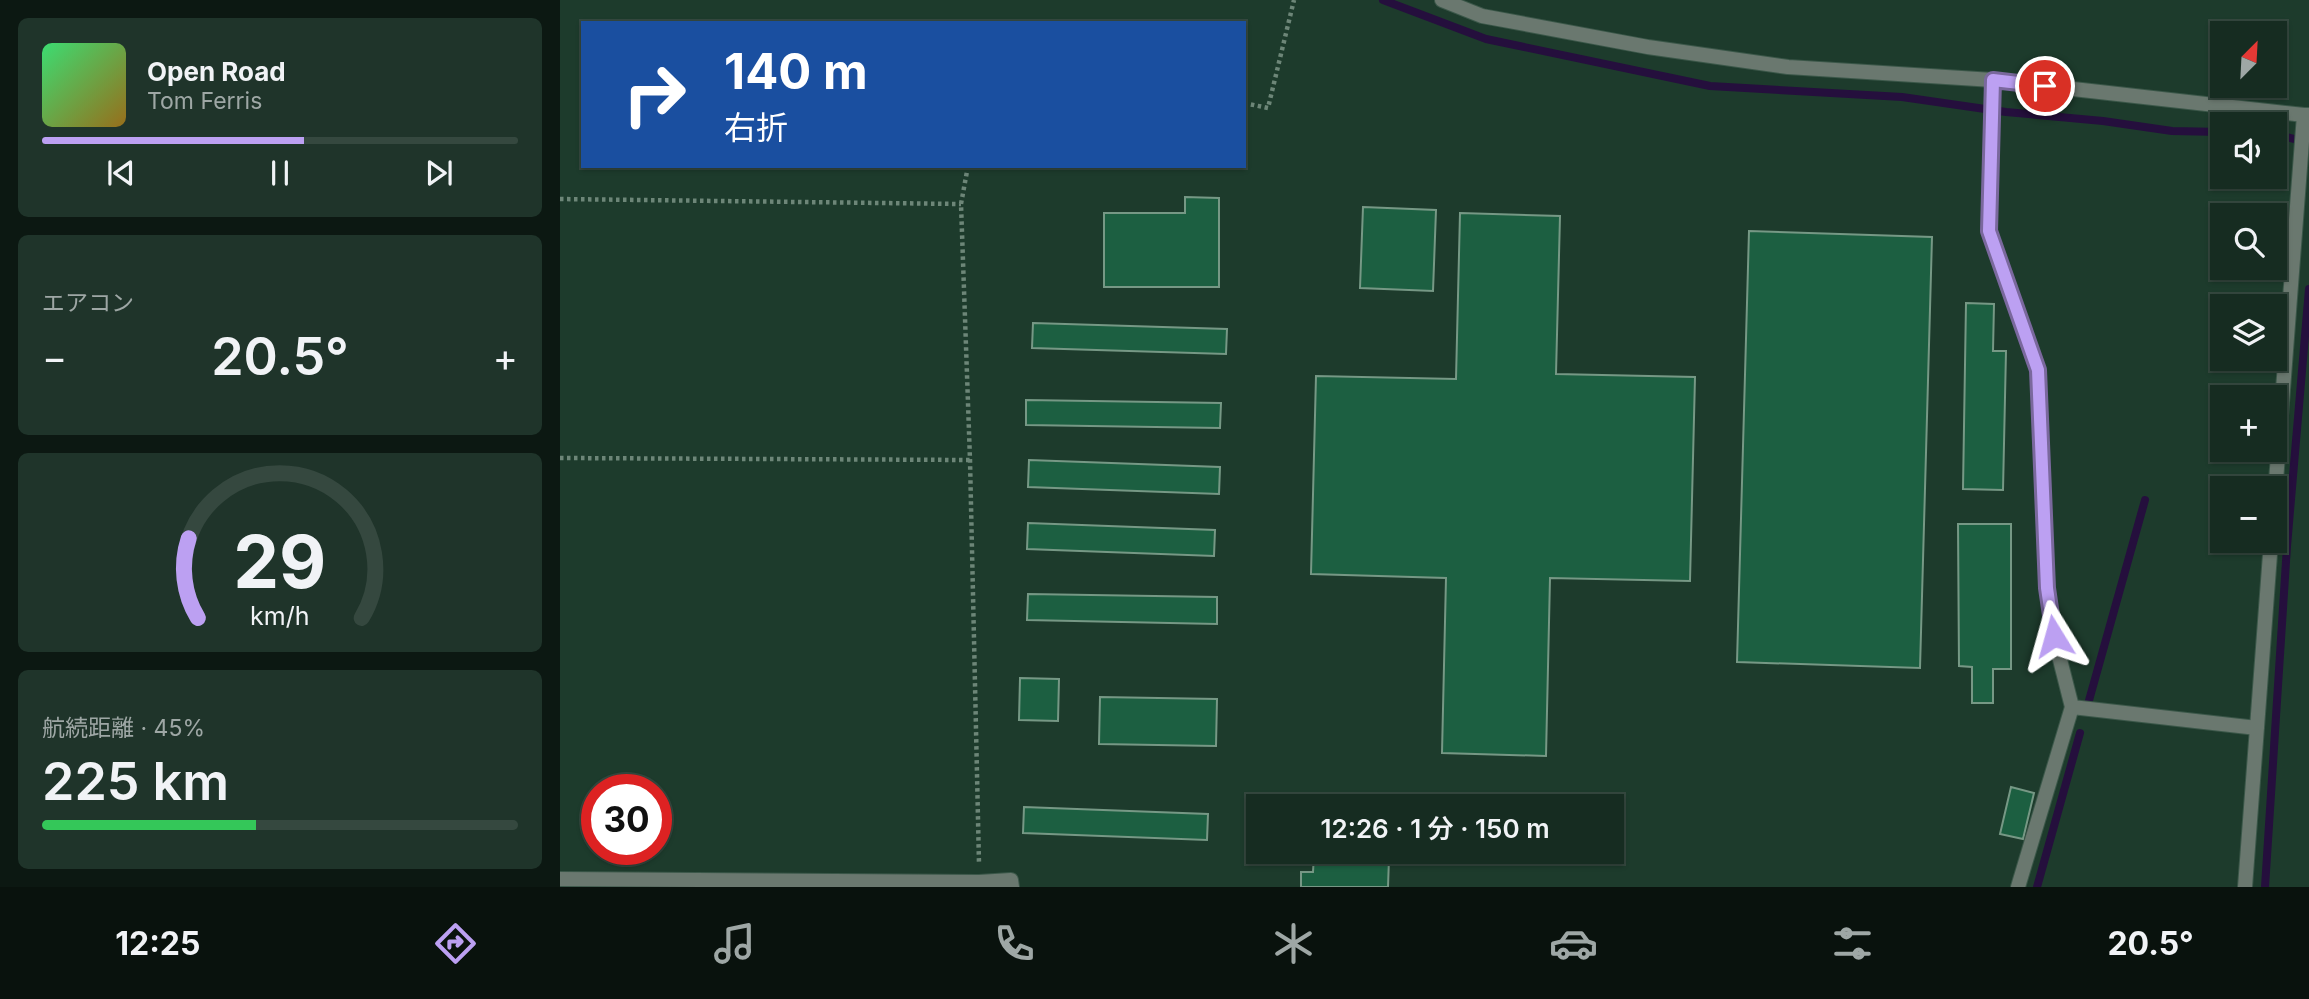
<!DOCTYPE html>
<html lang="ja">
<head>
<meta charset="utf-8">
<style>
	:root { --surface:#162c21; --page:#1f342a; --text:#f1f3f6; --muted:#9ea7a5; --line:#35483f; --accent:#bca0f2 }
	body { margin:0; font-family:Inter,"Noto Sans JP",sans-serif; background:var(--page); color:var(--text); height:100vh; display:flex; flex-direction:column; font-size:26px; white-space:nowrap }
	* { box-sizing:border-box; margin:0 }
	p { font-size:23px; color:var(--muted) }
	.icon { flex:none; width:38px; height:38px; fill:none; stroke:currentColor; stroke-width:2; stroke-linecap:round; stroke-linejoin:round }
	.map { position:relative; flex:1; overflow:hidden }
	.details { display:flex; flex-direction:column; gap:18px; padding:18px; background:#0c1812; width:560px }
	.details>* { flex:none }
	.top-card { position:absolute; left:21px; top:21px; width:665px; height:147px; border-radius:0px; box-shadow:0 2px 5px #0004,0 0 0 2px var(--line); background:#1a4fa0; color:#fff; overflow:hidden }
	.needle { width:46px; rotate:24deg }
	.fabs { position:absolute; left:1650px; top:21px; display:grid; gap:14px }
	.fabs a { display:grid; place-items:center; width:77px; height:77px; border-radius:0px; background:var(--surface); box-shadow:0 2px 5px #0004,0 0 0 2px var(--line); font-size:35px }
	.speed { position:absolute; left:21px; top:774px; display:flex; gap:14px; font-size:35px; font-weight:700; text-align:center }
	.speed>* { display:grid; place-content:center; width:91px; height:91px; border-radius:50%; background:var(--surface); box-shadow:0 2px 5px #0004,0 0 0 2px var(--line); line-height:1 }
	.speed .limit { border:10px solid #d22; background:#fff; color:#111 }
	.pin { position:absolute; display:grid; place-items:center; width:60px; height:60px; color:#fff; margin:-30px; border:4px solid #fff; border-radius:50%; box-shadow:0 2px 7px #0007 }
	.me { position:absolute; width:77px; margin:-38px; rotate:352deg; stroke-linejoin:round; filter:drop-shadow(0 0 5px #0008) }
	.turn { display:flex; align-items:center; gap:24px; height:147px; padding:0 28px; font-size:32px }
	.turn .icon { width:91px; height:91px; stroke-width:2.5 }
	.turn b { display:block; font-size:49px; line-height:60px }
	.big { font-size:52px; font-weight:600; line-height:1.1 }
	.details .card { flex:1; display:flex; flex-direction:column; justify-content:center; gap:10px; min-width:0; padding:0 24px; border-radius:10px; background:var(--page) }
	.details .dial { align-items:center; gap:0 }
	.dial svg { height:182px; overflow:visible; fill:none; stroke:var(--line); stroke-width:7; stroke-linecap:round; text-anchor:middle }
	.dial text { fill:var(--text); stroke:none }
	.song { display:flex; align-items:center; gap:21px }
	.cover { width:84px; height:84px; border-radius:10px; background:linear-gradient(135deg,hsl(140 70% 55%),hsl(40 70% 35%)) }
	.played { height:7px; border-radius:4px; background:linear-gradient(90deg,var(--accent) 55%,var(--line) 55%) }
	.keys { display:flex; justify-content:space-around; direction:ltr }
	.heat { display:flex; justify-content:space-between; align-items:center; font-size:38px; direction:ltr }
	.charge { height:10px; border-radius:5px; background:linear-gradient(90deg,#34c759 45%,var(--line) 0) }
	.trip { position:absolute; left:686px; top:794px; width:378px; height:70px; border-radius:0px; background:var(--surface); box-shadow:0 2px 5px #0004,0 0 0 2px var(--line); font-weight:600; line-height:70px; text-align:center }
	.tabs { display:flex; height:112px; justify-content:space-around; align-items:center; background:#09120d; color:var(--muted) }
	.tabs .icon { width:49px; height:49px }
	.tabs .current { color:var(--accent) }
	.tabs b { font-size:32px; color:var(--text) }
	main { display:flex; flex:1; min-height:0 }
	.map>svg:first-child { display:block }
	.lines { fill:none; stroke-linecap:round; stroke-linejoin:round }
	.stream { stroke:#250f3d; stroke-width:8 }
	.building { fill:#1c5f41; stroke:#769885; stroke-width:2 }
	.minor-casing { stroke:#3b5749; stroke-width:16 }
	.path { stroke:#6d8678; stroke-width:4.5; stroke-dasharray:3.5 3.5; stroke-linecap:butt }
	.minor { stroke:#6a786f; stroke-width:14 }
	.route-casing { stroke:#7a689d; stroke-width:18 }
	.route { stroke:#bca0f2; stroke-width:12 }
</style>
</head>
<body>
<main>
<section class="details">
<div class="card">
<div class="song"><i class="cover"></i><div><b>Open Road</b><p>Tom Ferris</p></div></div>
<div class="played"></div>
<div class="keys"><svg class="icon" aria-label="previous" viewBox="0 0 24 24"><path d="M18 5L8 12l10 7zM5 5v14"/></svg><svg class="icon" aria-label="pause" viewBox="0 0 24 24"><path d="M8 5v14M16 5v14"/></svg><svg class="icon" aria-label="next" viewBox="0 0 24 24"><path d="M6 5l10 7-10 7zM19 5v14"/></svg></div>
</div>
<div class="card"><p>エアコン</p>
<div class="heat"><a>−</a><b class="big">20.5°</b><a>+</a></div>
</div>
<div class="card dial"><svg viewBox="0 0 100 80">
<path d="M14 69A42 42 0 1 1 86 69"/>
<path d="M14 69A42 42 0 0 1 10 34" stroke="#bca0f2"/>
<text x="50" y="56" font-size="32" font-weight="700">29</text>
<text x="50" y="72" font-size="11">km/h</text>
</svg></div>
<div class="card"><p>航続距離 · 45%</p><b class="big">225 km</b><div class="charge"></div></div>
</section>
<div class="map">
<svg width="1749" height="887" viewBox="0 0 1749 887">
	<rect width="100%" height="100%" fill="#1d3b2c"/>
	<g class="lines">
		<!-- stream -->
		<path class="stream" d="M823,0L926,39L1150,86L1342,97L1446,112L1543,121L1612,131L1662,132
			M1715,134L1749,143
			M1528,704L1585,500
			M1477,887L1520,733
			M1705,887L1727,546L1749,289"/>
	</g>
	<!-- building -->
	<path class="building" d="M603,166H669V168Z
		M625,197L659,198V287H544V213H625Z
		M803,207L876,210L873,291L800,288Z
		M900,213L1000,216L996,374L1135,377L1130,581L990,578L986,756L882,753L886,578L751,574L756,376L896,379Z
		M1189,231L1372,237L1360,668L1177,662Z
		M1406,303L1434,304L1433,351H1446L1443,490L1403,489Z
		M473,323L667,329L666,354L472,348Z
		M466,400L661,403L660,428L466,425Z
		M469,460L660,467L659,494L468,487Z
		M468,523L655,530L654,556L467,549Z
		M1398,524H1451V669H1433V703H1412V667L1399,666Z
		M468,594L657,597V624L467,620Z
		M460,678L499,679L498,721L459,720Z
		M540,697L657,699L656,746L539,744Z
		M1451,787L1474,793L1463,839L1440,834Z
		M464,807L648,814L647,840L463,833Z
		M754,855L829,858L828,887H741V872H753Z"/>
	<g class="lines">
		<!-- minor casing -->
		<g class="minor-casing">
			<path id="minor" d="M882,0L922,16L1088,47L1228,67L1433,80L1744,115
				M1433,80L1429,231L1478,370L1487,588L1494,636L1512,707
				M1715,494L1744,115H1749
				M0,879L419,882L451,880L452,887
				M1458,887L1512,707L1697,728
				M1685,887L1711,541"/>
		</g>
		<!-- path -->
		<path class="path" d="M684,103L708,108L734,0
			M408,166L401,204L410,460L419,864
			M0,199L401,204
			M0,458L410,460"/>
		<!-- minor -->
		<use href="#minor" class="minor"/>
	</g>
	<g class="lines">
		<!-- route casing -->
		<g class="route-casing">
			<path id="route" d="M1485,86L1433,80L1429,231L1478,370L1487,588L1494,636"/>
		</g>
		<!-- route -->
		<use href="#route" class="route"/>
	</g>
</svg>
<div class="fabs">
<a><svg class="needle" viewBox="-14 -14 28 28"><path d="M0-13l5 13h-10z" fill="#e53935"/><path d="M0 13l5-13h-10z" fill="#9ea7a5"/></svg></a>
<a><svg class="icon" aria-label="sound" viewBox="0 0 24 24"><path d="M4 9h4l5-4v14l-5-4H4zM17 9q2 3 0 6"/></svg></a>
<a><svg class="icon" aria-label="search" viewBox="0 0 24 24"><circle cx="10" cy="10" r="6"/><path d="M15 15l6 6"/></svg></a>
<a><svg class="icon" aria-label="layers" viewBox="0 0 24 24"><path d="M12 4l9 5-9 5-9-5zM3 14l9 5 9-5"/></svg></a>
<a>+</a>
<a>−</a>
</div>
<div class="speed"><div class="limit">30</div></div>
<div class="pin" style="left:1485px;top:86px;background:#d93025"><svg class="icon" aria-label="arrive" viewBox="0 0 24 24"><path d="M6 21V4h12l-3 4 3 4H6"/></svg></div>
<svg class="me" style="left:1494px;top:636px" viewBox="-20 -20 40 40"><path d="M0-17L14 15 0 8-14 15z" fill="#bca0f2" stroke="#fff" stroke-width="4"/></svg>
<div class="trip">12:26 · 1 分 · 150 m</div>
<div class="top-card">
<div class="turn"><svg class="icon" aria-label="right" viewBox="0 0 24 24"><path d="M7 20v-9h11M14 6l5 5-5 5"/></svg><div><b>140 m</b>右折</div></div>
</div>
</div>
</main>
<nav class="tabs">
<b>12:25</b>
<svg class="icon current" aria-label="directions" viewBox="0 0 24 24"><path d="M12 3l9 9-9 9-9-9zM9 14v-3h6M13 9l2 2-2 2"/></svg>
<svg class="icon" aria-label="music" viewBox="0 0 24 24"><path d="M9 18V5l10-2v13"/><circle cx="6" cy="18" r="3"/><circle cx="16" cy="16" r="3"/></svg>
<svg class="icon" aria-label="phone" viewBox="0 0 24 24"><path d="M5 4h4l2 5-3 2q2 4 5 5l2-3 5 2v4C11 20 4 13 5 4z"/></svg>
<svg class="icon" aria-label="climate" viewBox="0 0 24 24"><path d="M12 3v18M4 7l16 10M4 17L20 7"/></svg>
<svg class="icon" aria-label="car" viewBox="0 0 24 24"><path d="M5 17H2v-5l4-1 3-4h7l3 4 3 1v5h-3M9 17h6M6 11h13"/><circle cx="7" cy="17" r="2"/><circle cx="17" cy="17" r="2"/></svg>
<svg class="icon" aria-label="filters" viewBox="0 0 24 24"><path d="M4 7h16M4 17h16"/><circle cx="9" cy="7" r="2"/><circle cx="15" cy="17" r="2"/></svg>
<b>20.5°</b>
</nav>
</body>
</html>
